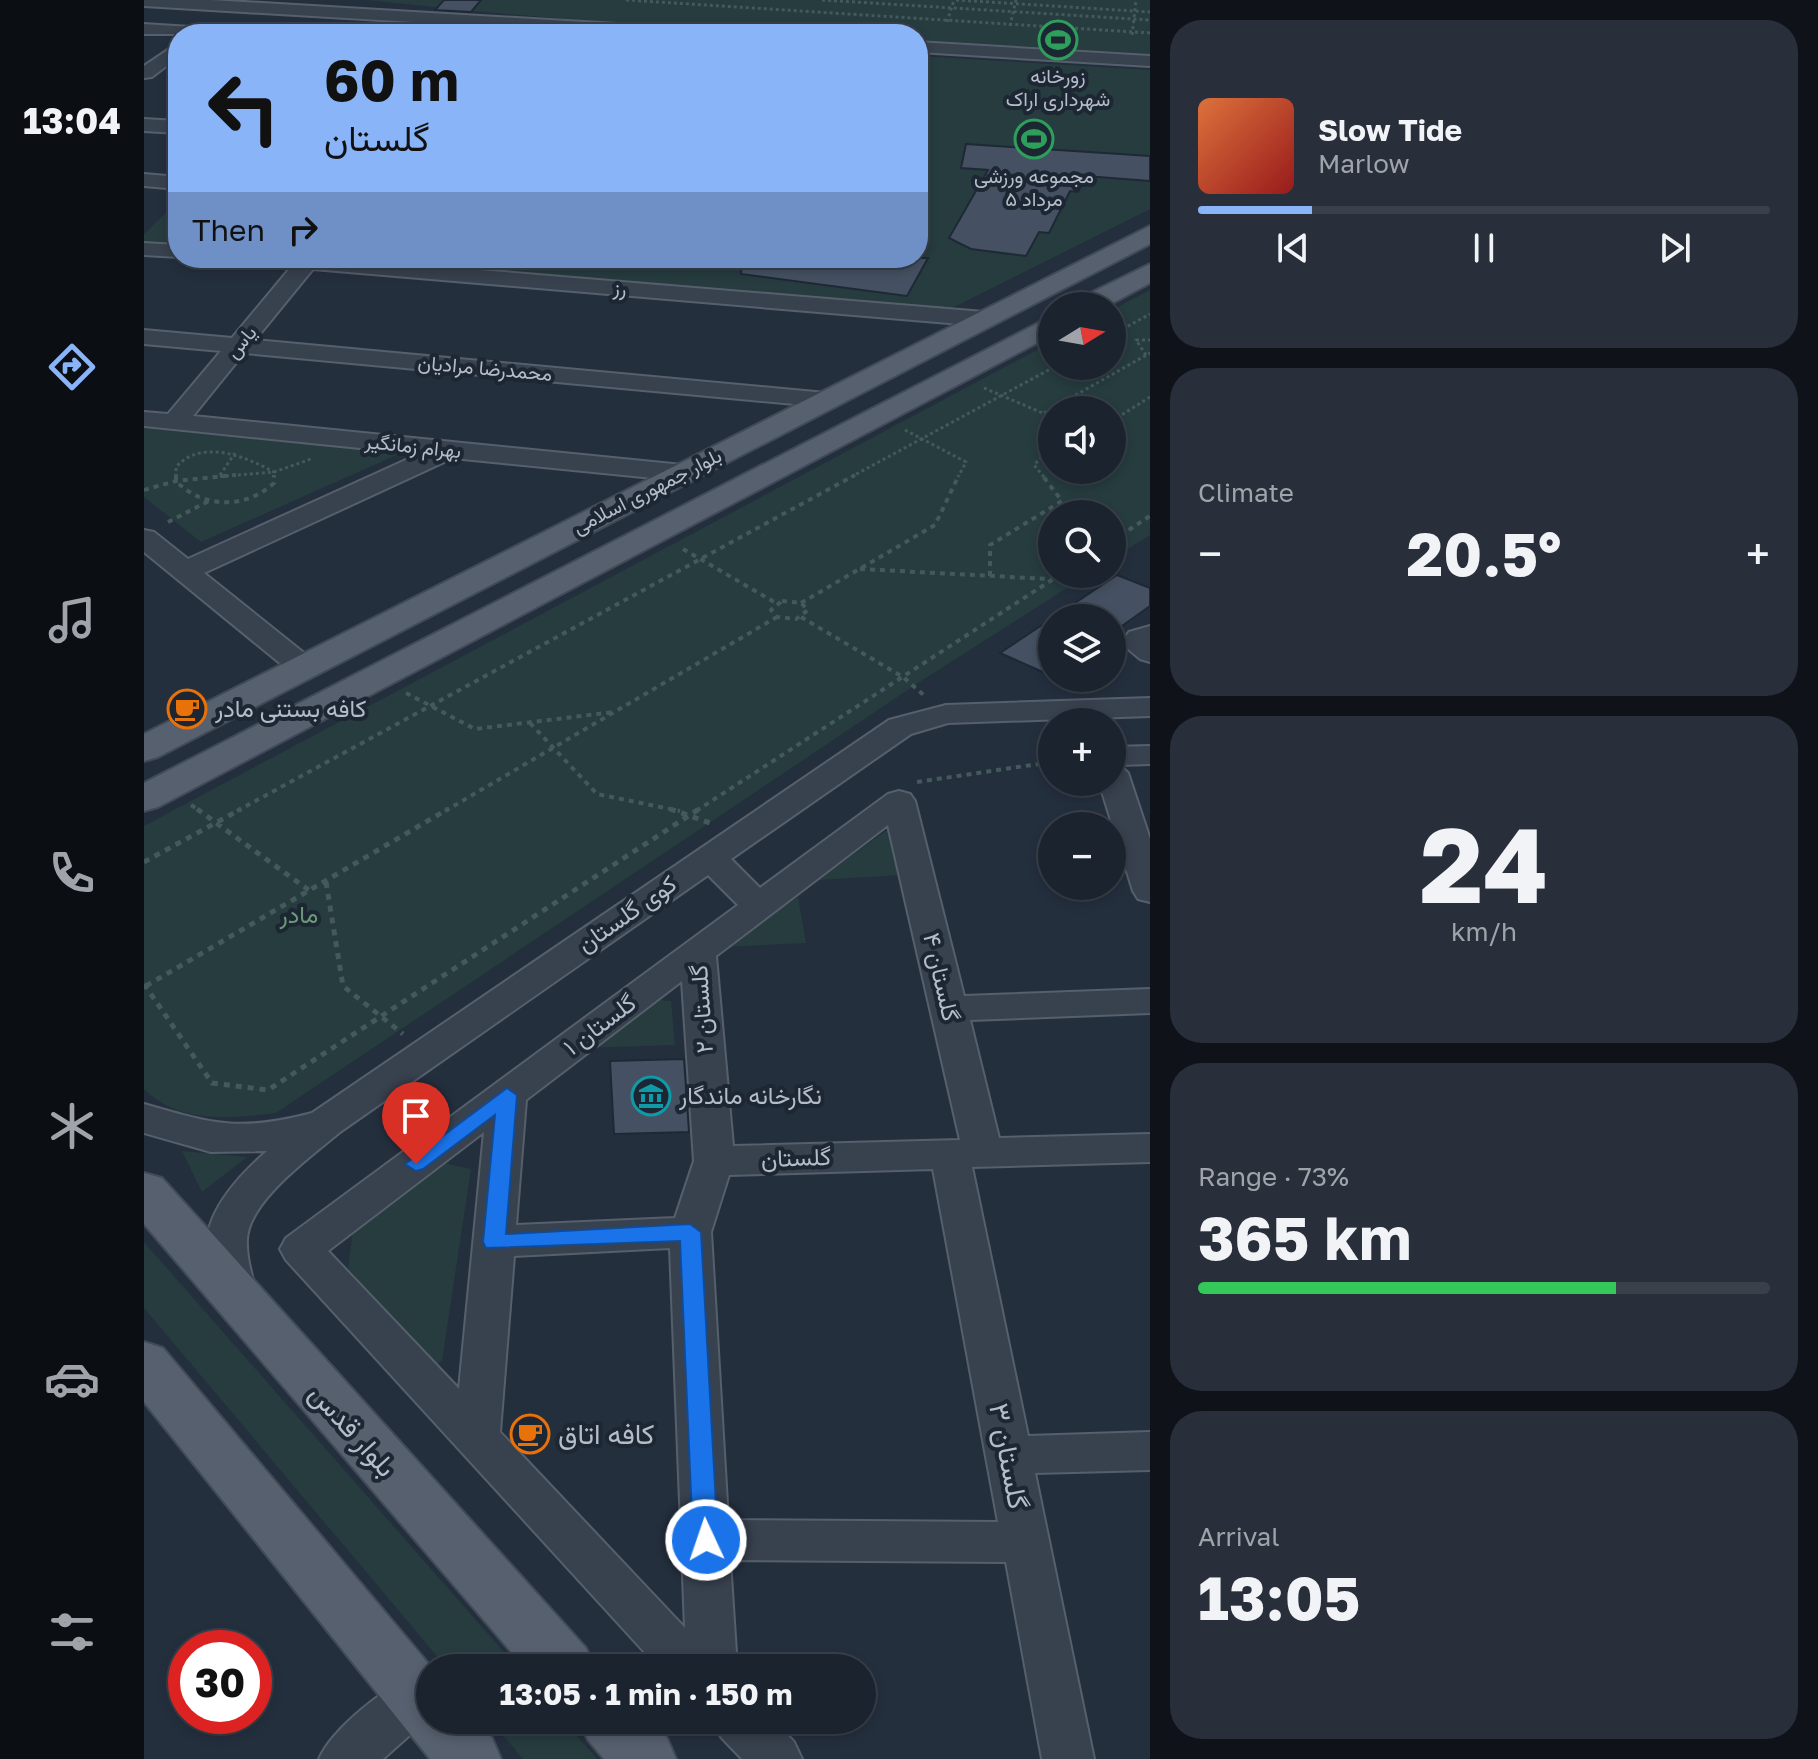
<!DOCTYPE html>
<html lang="en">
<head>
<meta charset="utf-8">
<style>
	:root { --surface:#1b232e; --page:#282f3a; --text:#f1f3f6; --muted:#a0a4aa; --line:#39404a; --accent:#8ab4f8 }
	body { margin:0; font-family:"Golos Text",Vazirmatn,sans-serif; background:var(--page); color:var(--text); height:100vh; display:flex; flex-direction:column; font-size:30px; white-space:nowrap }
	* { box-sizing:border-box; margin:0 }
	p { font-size:26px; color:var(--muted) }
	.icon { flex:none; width:44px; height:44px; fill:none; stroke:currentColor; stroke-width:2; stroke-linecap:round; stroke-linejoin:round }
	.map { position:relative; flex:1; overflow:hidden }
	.side { display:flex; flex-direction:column; gap:20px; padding:20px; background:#0f1319; width:668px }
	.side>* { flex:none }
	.banner { position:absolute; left:24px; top:24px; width:760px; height:244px; border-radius:32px; box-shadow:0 4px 12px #0003,0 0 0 2px var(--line); background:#8ab4f8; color:#111; overflow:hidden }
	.needle { width:52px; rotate:79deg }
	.buttons { position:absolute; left:894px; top:292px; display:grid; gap:16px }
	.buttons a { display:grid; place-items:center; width:88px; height:88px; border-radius:50%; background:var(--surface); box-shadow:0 4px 12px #0003,0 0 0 2px var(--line); font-size:40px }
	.speed { position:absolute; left:24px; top:1630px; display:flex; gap:16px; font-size:40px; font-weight:700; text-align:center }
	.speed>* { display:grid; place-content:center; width:104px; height:104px; border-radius:50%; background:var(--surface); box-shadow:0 4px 12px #0003,0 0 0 2px var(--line); line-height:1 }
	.speed .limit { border:12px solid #d22; background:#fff; color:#111 }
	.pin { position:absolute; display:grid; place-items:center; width:68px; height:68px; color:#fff; margin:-82px -34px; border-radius:50% 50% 50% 0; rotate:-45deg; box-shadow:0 0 8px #0007 }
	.pin .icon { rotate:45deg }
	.me { position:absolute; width:88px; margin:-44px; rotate:357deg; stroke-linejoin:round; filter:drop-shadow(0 0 6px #0008) }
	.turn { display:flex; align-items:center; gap:28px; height:168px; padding:0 24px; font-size:36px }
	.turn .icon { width:104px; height:104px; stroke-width:2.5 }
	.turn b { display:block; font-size:56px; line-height:68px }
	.then { display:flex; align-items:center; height:76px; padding:0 24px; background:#0003; gap:16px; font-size:30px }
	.big { font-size:60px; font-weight:700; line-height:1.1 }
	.side .widget { flex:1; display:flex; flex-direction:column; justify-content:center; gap:12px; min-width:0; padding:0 28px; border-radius:32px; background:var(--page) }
	.side .dial { align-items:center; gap:0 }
	.dial b { font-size:104px; line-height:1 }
	.song { display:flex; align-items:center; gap:24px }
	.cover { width:96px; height:96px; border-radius:12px; background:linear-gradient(135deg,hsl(20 70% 55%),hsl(0 70% 35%)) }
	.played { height:8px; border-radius:4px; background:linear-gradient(90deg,var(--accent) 20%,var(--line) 20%) }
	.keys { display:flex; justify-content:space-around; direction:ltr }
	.heat { display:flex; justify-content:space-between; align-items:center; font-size:44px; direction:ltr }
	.charge { height:12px; border-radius:6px; background:linear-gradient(90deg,#34c759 73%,var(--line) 0) }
	.trip { position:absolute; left:272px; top:1654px; width:460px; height:80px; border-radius:40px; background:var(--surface); box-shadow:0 4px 12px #0003,0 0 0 2px var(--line); font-weight:700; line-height:80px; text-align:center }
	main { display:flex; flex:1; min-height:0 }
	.menu { display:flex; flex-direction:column; width:144px; justify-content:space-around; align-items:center; background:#0b0e12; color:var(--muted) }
	.menu .icon { width:56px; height:56px }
	.menu .active { color:var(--accent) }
	.menu b { font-size:36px; color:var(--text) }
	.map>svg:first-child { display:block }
	.green { fill:#263c3f; fill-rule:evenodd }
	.building { fill:#455162; stroke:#1f2835; stroke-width:2 }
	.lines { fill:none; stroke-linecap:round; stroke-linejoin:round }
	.minor-casing { stroke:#565f6c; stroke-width:4 }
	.major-casing { stroke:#414a57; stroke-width:4 }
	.path-far2 { stroke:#44595c; stroke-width:3; stroke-dasharray:3 3; stroke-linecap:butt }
	.path-far1 { stroke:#44595c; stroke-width:4; stroke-dasharray:5 5; stroke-linecap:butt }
	.path { stroke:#44595c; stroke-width:5; stroke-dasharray:6 6; stroke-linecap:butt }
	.minor { fill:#38414e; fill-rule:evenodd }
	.major { fill:#56606e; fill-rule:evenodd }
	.route { fill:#1a73e8; stroke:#114b97; stroke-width:2 }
	.labels { text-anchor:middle; stroke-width:8; stroke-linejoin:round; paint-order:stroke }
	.far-poi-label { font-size:20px; fill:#b4bcc9; stroke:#1d2633 }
	.far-street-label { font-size:20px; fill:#b4bcc9; stroke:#1d2633 }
	.poi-label { font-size:24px; fill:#b4bcc9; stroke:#1d2633; text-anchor:start }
	.street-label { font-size:24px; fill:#b4bcc9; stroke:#1d2633 }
	.park-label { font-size:24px; fill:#6b9a76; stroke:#1d2633 }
	.near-street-label { font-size:28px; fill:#b4bcc9; stroke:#1d2633 }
	.near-poi-label { font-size:28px; fill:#b4bcc9; stroke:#1d2633; text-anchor:start }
</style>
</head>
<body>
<main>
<nav class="menu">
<b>13:04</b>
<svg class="icon active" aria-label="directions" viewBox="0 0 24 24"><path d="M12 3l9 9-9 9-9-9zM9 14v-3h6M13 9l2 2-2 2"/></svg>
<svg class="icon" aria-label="music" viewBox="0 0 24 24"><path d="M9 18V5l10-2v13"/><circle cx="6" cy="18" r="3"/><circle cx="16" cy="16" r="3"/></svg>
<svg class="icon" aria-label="phone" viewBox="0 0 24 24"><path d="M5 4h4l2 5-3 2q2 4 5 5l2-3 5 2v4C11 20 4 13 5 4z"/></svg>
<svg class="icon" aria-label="climate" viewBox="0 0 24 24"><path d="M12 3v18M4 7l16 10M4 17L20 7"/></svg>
<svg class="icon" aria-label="car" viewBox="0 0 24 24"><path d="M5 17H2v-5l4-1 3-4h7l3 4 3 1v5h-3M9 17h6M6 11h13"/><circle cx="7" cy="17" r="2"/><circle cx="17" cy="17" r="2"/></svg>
<svg class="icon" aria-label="filters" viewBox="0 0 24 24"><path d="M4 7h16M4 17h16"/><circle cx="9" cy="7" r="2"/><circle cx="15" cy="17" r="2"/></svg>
</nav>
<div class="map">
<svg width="1006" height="1759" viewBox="0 0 1006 1759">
	<rect width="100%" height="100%" fill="#242f3e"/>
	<!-- green -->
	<path class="green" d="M224,0H1006V54L774,40V34C591,34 406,20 224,0Z
		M218,22L416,34H206Z
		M774,56L1006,70V209L804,310L169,258H774Z
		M34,201V247L0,244V234Z
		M1006,290V535L968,559V514H908V574H945L774,683L132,1113C86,1118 36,1125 0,1089V826L908,342V366H968V310ZM968,410V470H908V410Z
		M0,428L257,453L57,542L0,497Z
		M746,828L757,875L674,880Z
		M654,897L662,943L576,947Z
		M504,999L527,1001L531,1045L435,1048Z
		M38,1151L103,1157L58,1192Z
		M296,1162L327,1169L298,1361L283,1370L204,1268L209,1230Z
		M0,1242L374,1668H303L0,1308Z
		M346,1720H419L453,1759H379Z"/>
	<!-- building -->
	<path class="building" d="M300,0H337L327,12L291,10Z
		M278,25L314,28L309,34H270Z
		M822,144L1006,156V181L942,176L934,192L926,191L905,233L895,232L882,256L827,249L805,238L844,170L817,168Z
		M598,258H784L763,296L597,274Z
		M973,575L1006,588V606L968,633V618H908V676L856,653Z
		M540,1059L545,1132L470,1134L466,1061Z"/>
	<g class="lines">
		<!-- minor casing -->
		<g class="minor-casing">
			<path id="minor" d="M0,0H67L558,29L567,34H472L0,6Z
				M0,24L78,29L87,34H0Z
				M774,42L1006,56V66L774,52Z
				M34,43V57L8,77L0,78V66Z
				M0,119L34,121V133L0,131Z
				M0,174L34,177V189L0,186Z
				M0,243L34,245V257L0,255Z
				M102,258H191L840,312L851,319L840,326L169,269L111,340L682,393L694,400L682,407L100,353L49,416L539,465L552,473L539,481L309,458L60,573L170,661L174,667L170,673H148L0,552V530L10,532L44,559L275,454L0,426V412L24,414L77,351L0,344V330L88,338L147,267L113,264Z
				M1006,626V662L996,659L977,643L985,632Z
				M1006,698V716L804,723L767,734L587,859L616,888L744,794L755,791L766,794L771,801L820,996L1006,989V1013L826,1020L855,1138L1006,1134V1162L828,1167L884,1436L1006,1432V1470L891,1473L950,1759H898L862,1562L586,1560L593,1668H515L142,1260L136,1249L142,1238L594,905L564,875L196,1132C168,1156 104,1201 103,1240C102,1259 109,1278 113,1296L107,1307L92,1312L77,1307C41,1241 73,1195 123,1151L67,1152L0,1133V1104C69,1124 96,1132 168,1113L745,720L802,705ZM744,825L816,1140L589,1146L572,956ZM538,981L550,1161L531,1218L372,1225L382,1100ZM340,1132L315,1389L184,1251ZM789,1169L854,1522L584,1520L567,1232L585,1175ZM526,1248L541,1628L356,1432L370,1256Z
				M1006,746V764L975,765L984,773L1006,839V902L994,899L989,891L955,782H968V747Z
				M273,1674L286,1679V1717L239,1759H175C188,1729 242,1686 273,1674Z
				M570,1720H629L650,1742L658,1759H598L577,1737Z"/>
		</g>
		<!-- major casing -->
		<g class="major-casing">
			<path id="major" d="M1006,226V244L14,757L0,761V734Z
				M1006,264V283L963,306H928L932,300Z
				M908,316V335L14,807L0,811V783Z
				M0,1173L18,1178L442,1648L451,1668H381L0,1224Z
				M0,1342L19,1348L288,1668L286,1720H332L348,1738L357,1759H286L0,1402Z
				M435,1720H506L523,1738L532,1759H460L444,1740Z"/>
		</g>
		<!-- path-far2 -->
		<path class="path-far2" d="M482,0L1006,33
			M678,0L1006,20
			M812,0L1006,12
			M803,22L810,0
			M866,26L872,0
			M988,35L992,0
			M968,335L1006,314
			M1002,355L992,340H1006
			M840,388L908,417
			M900,413L1006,353
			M968,421L1006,397
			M761,430L822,462L814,477
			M76,475L91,453
			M32,477V467C58,438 102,457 130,472V477
			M70,477L130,472L167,459
			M707,477L912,366
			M900,477L890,465L908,446"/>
		<!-- path-far1 -->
		<path class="path-far1" d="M32,475V481C59,509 102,509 130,483V475
			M0,490L32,481L92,475
			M24,522L65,501
			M968,541L1006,516
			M539,549L632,603
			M716,569L906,579
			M846,576V545L918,501L898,475
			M638,601L657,603L664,610L652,619L633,617L627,610Z
			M657,603L791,525L815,475
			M657,617L759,677L781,696
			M262,693L331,729L470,712
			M386,723L453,794L536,811
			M773,782L908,762
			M47,805L56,811
			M93,811L711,475
			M301,811L633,617
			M552,811L917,574"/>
		<!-- path -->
		<path class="path" d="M53,809L166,891
			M526,809L569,824
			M0,862L97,809
			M182,882L199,986L259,1034
			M0,984L68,1083L124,1090L555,809
			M2,986L304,809"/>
		<!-- minor -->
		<use href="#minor" class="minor"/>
		<!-- major -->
		<use href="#major" class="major"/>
	</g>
	<!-- route -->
	<path class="route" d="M363,1088L373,1095L362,1234L546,1224L557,1232L574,1540L571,1547L562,1551L553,1547L549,1540L536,1241L342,1248L339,1242L351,1115L279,1169L272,1171L261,1164Z"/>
	<!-- icons -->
	<defs>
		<g id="stadium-ring" transform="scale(2)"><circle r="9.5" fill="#1d2633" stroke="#2e9e5b" stroke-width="1.5"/><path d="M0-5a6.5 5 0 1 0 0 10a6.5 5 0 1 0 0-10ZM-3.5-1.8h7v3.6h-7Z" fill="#2e9e5b"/></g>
		<g id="cafe-ring" transform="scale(2)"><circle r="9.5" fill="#1d2633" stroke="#e8710a" stroke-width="1.5"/><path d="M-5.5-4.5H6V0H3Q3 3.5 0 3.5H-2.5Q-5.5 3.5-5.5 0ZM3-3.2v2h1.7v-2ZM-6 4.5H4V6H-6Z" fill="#e8710a"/></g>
		<g id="museum-ring" transform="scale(2)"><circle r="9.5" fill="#1d2633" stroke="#0f9aa8" stroke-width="1.5"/><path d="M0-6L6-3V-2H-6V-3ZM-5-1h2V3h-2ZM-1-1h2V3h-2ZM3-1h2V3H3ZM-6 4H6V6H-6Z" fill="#0f9aa8"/></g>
	</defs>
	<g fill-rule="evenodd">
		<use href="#stadium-ring" x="914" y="40"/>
		<use href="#stadium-ring" x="890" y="139"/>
		<use href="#cafe-ring" x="43" y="709"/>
		<use href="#museum-ring" x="507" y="1096"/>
		<use href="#cafe-ring" x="386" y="1434"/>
	</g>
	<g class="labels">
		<!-- far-poi labels -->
		<g class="far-poi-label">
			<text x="914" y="83">زورخانه<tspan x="914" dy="23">شهرداری اراک</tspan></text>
			<text x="890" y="183">مجموعه ورزشی<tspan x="890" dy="23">۵ مرداد</tspan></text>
		</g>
		<!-- far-street labels -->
		<g class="far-street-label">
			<text transform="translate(476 288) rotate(5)" y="7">رز</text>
			<text transform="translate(97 342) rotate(-50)" y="7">یاس</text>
			<text transform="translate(341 368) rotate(5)" y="7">محمدرضا مرادیان</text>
			<text transform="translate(269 446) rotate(6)" y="7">بهرام زمانگیر</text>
			<text transform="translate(503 491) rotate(-27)" y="7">بلوار جمهوری اسلامی</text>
		</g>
		<!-- poi labels -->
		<g class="poi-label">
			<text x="71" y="717">کافه بستنی مادر</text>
			<text x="535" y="1104">نگارخانه ماندگار</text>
		</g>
		<!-- street labels -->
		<g class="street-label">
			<text transform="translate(483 914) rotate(-35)" y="8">کوی گلستان</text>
			<text transform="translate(797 977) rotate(77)" y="8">گلستان ۴</text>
			<text transform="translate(558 1009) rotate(-94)" y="8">گلستان ۲</text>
			<text transform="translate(456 1025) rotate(-37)" y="8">گلستان ۱</text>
			<text transform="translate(652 1158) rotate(-2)" y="8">گلستان</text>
		</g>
		<!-- park labels -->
		<g class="park-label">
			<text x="155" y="923">مادر</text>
		</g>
		<!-- near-street labels -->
		<g class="near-street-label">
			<text transform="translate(209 1430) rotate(48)" y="10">بلوار قدس</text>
			<text transform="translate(865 1456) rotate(79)" y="10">گلستان ۳</text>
		</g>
		<!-- near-poi labels -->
		<g class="near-poi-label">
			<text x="414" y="1444">کافه اتاق</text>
		</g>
	</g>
</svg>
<div class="buttons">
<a><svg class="needle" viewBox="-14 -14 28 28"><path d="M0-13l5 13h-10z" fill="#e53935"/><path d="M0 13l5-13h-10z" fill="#a0a4aa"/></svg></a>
<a><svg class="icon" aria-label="sound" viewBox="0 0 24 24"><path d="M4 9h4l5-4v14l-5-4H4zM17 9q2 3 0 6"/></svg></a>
<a><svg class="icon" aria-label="search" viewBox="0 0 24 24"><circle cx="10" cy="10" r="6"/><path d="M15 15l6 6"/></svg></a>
<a><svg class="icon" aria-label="layers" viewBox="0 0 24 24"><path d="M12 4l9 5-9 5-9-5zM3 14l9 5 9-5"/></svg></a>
<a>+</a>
<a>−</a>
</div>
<div class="speed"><div class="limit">30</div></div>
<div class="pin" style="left:272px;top:1164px;background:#d93025"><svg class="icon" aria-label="arrive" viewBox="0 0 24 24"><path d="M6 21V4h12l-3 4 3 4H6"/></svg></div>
<svg class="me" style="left:562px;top:1540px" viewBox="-20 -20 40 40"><circle r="17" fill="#1a73e8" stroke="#fff" stroke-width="3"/><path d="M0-11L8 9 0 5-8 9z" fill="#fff"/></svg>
<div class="trip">13:05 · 1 min · 150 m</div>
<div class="banner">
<div class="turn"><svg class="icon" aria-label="left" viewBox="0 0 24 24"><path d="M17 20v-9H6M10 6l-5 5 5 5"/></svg><div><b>60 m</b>گلستان</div></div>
<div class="then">Then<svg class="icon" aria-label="right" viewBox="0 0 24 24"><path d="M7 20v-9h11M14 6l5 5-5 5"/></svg></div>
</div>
</div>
<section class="side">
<div class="widget">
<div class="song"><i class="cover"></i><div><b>Slow Tide</b><p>Marlow</p></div></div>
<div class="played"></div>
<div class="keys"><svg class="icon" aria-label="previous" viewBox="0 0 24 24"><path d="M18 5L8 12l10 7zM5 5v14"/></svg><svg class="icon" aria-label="pause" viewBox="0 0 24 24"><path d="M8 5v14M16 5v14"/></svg><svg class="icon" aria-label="next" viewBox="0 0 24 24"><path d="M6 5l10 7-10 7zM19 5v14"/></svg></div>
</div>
<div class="widget"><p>Climate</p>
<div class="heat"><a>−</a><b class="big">20.5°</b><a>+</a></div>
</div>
<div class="widget dial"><b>24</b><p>km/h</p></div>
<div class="widget"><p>Range · 73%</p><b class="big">365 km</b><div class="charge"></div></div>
<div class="widget"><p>Arrival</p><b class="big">13:05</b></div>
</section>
</main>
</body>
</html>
